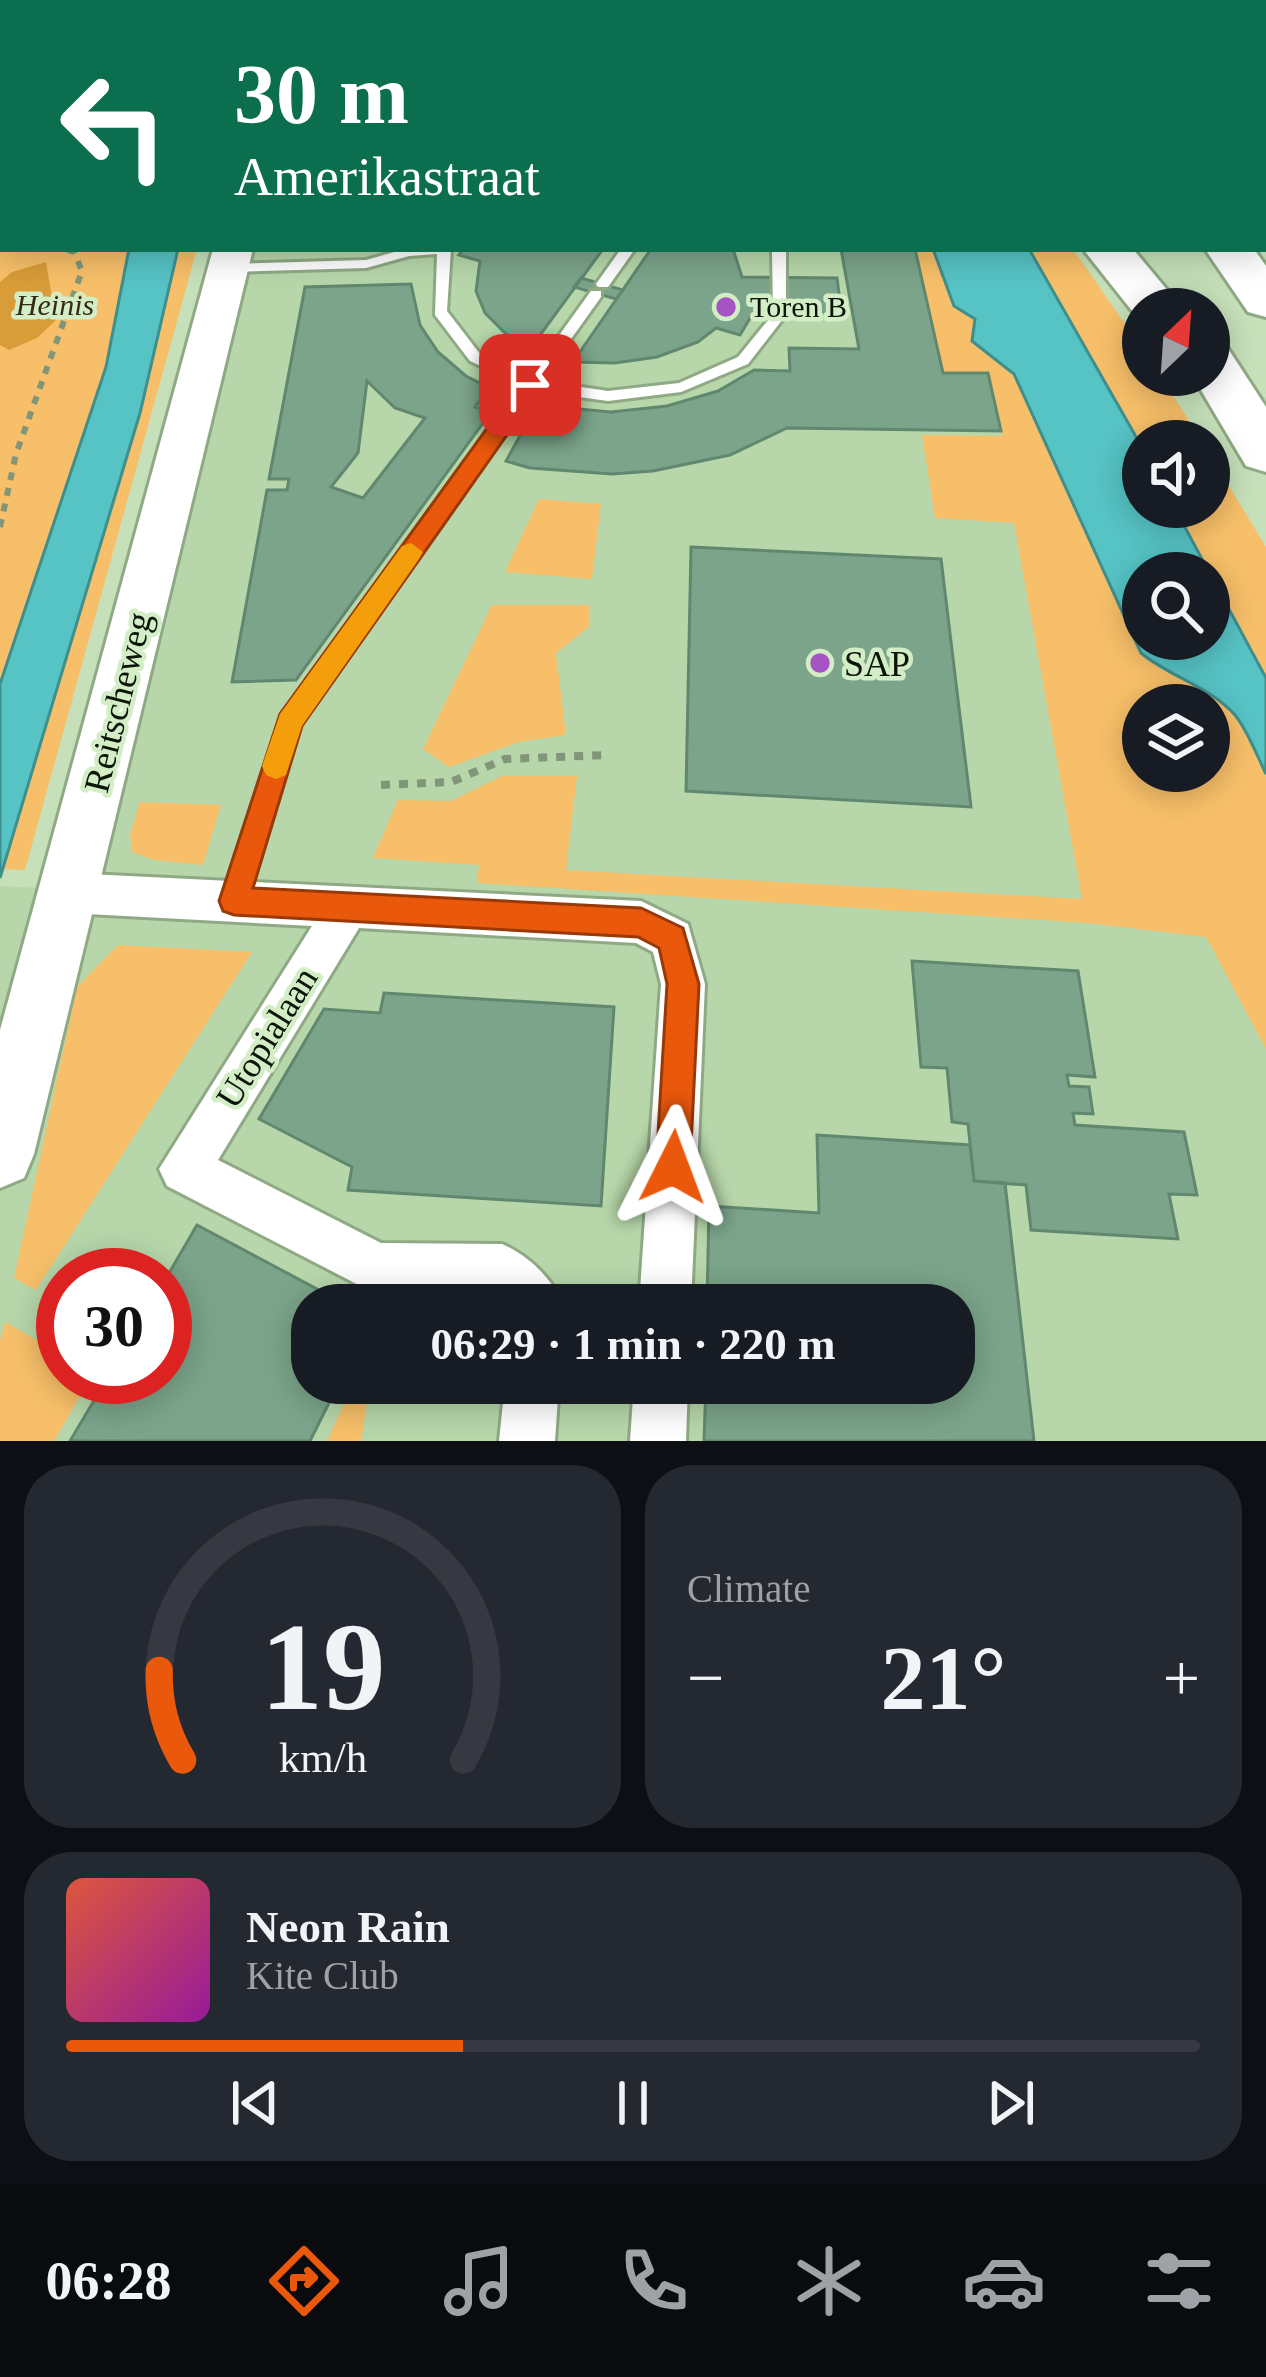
<!DOCTYPE html>
<html lang="en">
<head>
<meta charset="utf-8">
<style>
	:root { --surface:#171b24; --page:#242831; --text:#f1f3f6; --muted:#9ea1a6; --line:#363941; --accent:#ea580c }
	body { margin:0; font-family:"Times New Roman",serif; background:var(--page); color:var(--text); height:100vh; display:flex; flex-direction:column; font-size:45px; white-space:nowrap }
	* { box-sizing:border-box; margin:0 }
	p { font-size:39px; color:var(--muted) }
	.icon { flex:none; width:66px; height:66px; fill:none; stroke:currentColor; stroke-width:2; stroke-linecap:round; stroke-linejoin:round }
	.map { position:relative; height:1441px; overflow:hidden }
	.drawer { display:flex; flex-direction:column; gap:24px; padding:24px; background:#0d0f14; flex:1 }
	.drawer>* { flex:none }
	.banner { position:absolute; left:0px; top:0px; width:1266px; height:252px; box-shadow:0 6px 30px #0003; background:#0b6e4f; color:#fff; overflow:hidden }
	.needle { width:78px; rotate:25deg }
	.fabs { position:absolute; left:1122px; top:288px; display:grid; gap:24px }
	.fabs a { display:grid; place-items:center; width:108px; height:108px; border-radius:50%; background:var(--surface); box-shadow:0 6px 30px #0003; font-size:60px }
	.speed { position:absolute; left:36px; top:1248px; display:flex; gap:24px; font-size:60px; font-weight:700; text-align:center }
	.speed>* { display:grid; place-content:center; width:156px; height:156px; border-radius:50%; background:var(--surface); box-shadow:0 6px 30px #0003; line-height:1 }
	.speed .limit { border:18px solid #d22; background:#fff; color:#111 }
	.pin { position:absolute; display:grid; place-items:center; width:102px; height:102px; color:#fff; margin:-51px; border-radius:24px; box-shadow:0 6px 18px #0006 }
	.me { position:absolute; width:132px; margin:-66px; rotate:3deg; stroke-linejoin:round; filter:drop-shadow(0 0 9px #0008) }
	.turn { display:flex; align-items:center; gap:42px; height:252px; padding:0 36px; font-size:54px }
	.turn .icon { width:156px; height:156px; stroke-width:2.5 }
	.turn b { display:block; font-size:84px; line-height:102px }
	.big { font-size:90px; font-weight:700; line-height:1.1 }
	.drawer .tile { flex:1; display:flex; flex-direction:column; justify-content:center; gap:18px; min-width:0; padding:0 42px; border-radius:48px; background:var(--page) }
	.drawer .dial { align-items:center; gap:0 }
	.dial svg { height:312px; overflow:visible; fill:none; stroke:var(--line); stroke-width:7; stroke-linecap:round; text-anchor:middle }
	.dial text { fill:var(--text); stroke:none }
	.song { display:flex; align-items:center; gap:36px }
	.cover { width:144px; height:144px; border-radius:18px; background:linear-gradient(135deg,hsl(10 70% 55%),hsl(300 70% 35%)) }
	.played { height:12px; border-radius:6px; background:linear-gradient(90deg,var(--accent) 35%,var(--line) 35%) }
	.keys { display:flex; justify-content:space-around; direction:ltr }
	.heat { display:flex; justify-content:space-between; align-items:center; font-size:66px; direction:ltr }
	.drawer .tiles { flex:1; display:grid; gap:24px; grid-template-columns:1fr 1fr }
	.tile:last-child { grid-column:span 2 }
	.trip { position:absolute; left:291px; top:1284px; width:684px; height:120px; border-radius:48px; background:var(--surface); box-shadow:0 6px 30px #0003; font-weight:700; line-height:120px; text-align:center }
	.tab-bar { display:flex; height:192px; justify-content:space-around; align-items:center; background:#090b0e; color:var(--muted) }
	.tab-bar .icon { width:84px; height:84px }
	.tab-bar .current { color:var(--accent) }
	.tab-bar b { font-size:54px; color:var(--text) }
	.map>svg:first-child { display:block }
	.built { fill:#b7d7aa; fill-rule:evenodd }
	.green { fill:#f7bf69; fill-rule:evenodd }
	.forest { fill:#d89c38 }
	.water { fill:#56c3c5; stroke:#408f8c; stroke-width:3; fill-rule:evenodd }
	.building { fill:#7ba48a; stroke:#60886f; stroke-width:3; fill-rule:evenodd }
	.lines { fill:none; stroke-linecap:round; stroke-linejoin:round }
	.lane-casing { stroke:#90a985; stroke-width:6 }
	.street-casing { stroke:#90a985; stroke-width:6 }
	.secondary-casing { stroke:#90a985; stroke-width:6 }
	.highway-casing { stroke:#90a985; stroke-width:6 }
	.path-far2 { stroke:#819578; stroke-width:4.5; stroke-dasharray:6 6; stroke-linecap:butt }
	.path-far1 { stroke:#819578; stroke-width:6; stroke-dasharray:8 8; stroke-linecap:butt }
	.path { stroke:#819578; stroke-width:8; stroke-dasharray:9 9; stroke-linecap:butt }
	.lane { fill:#fff; fill-rule:evenodd }
	.street { fill:#fff; fill-rule:evenodd }
	.secondary { fill:#fff; fill-rule:evenodd }
	.highway { fill:#fff; fill-rule:evenodd }
	.route { fill:#ea580c; stroke:#983908; stroke-width:3 }
	.slow { fill:#f59e0b }
	.poi-dot { fill:#a654c3; stroke:#d3eec7; stroke-width:4.5 }
	.labels { text-anchor:middle; stroke-width:9; stroke-linejoin:round; paint-order:stroke }
	.far-park-label { font-size:30px; font-style:italic; fill:#372a15; stroke:#d3eec7 }
	.far-poi-label { font-size:30px; fill:#0c1508; stroke:#d3eec7; text-anchor:start }
	.poi-label { font-size:36px; fill:#0c1508; stroke:#d3eec7; text-anchor:start }
	.street-label { font-size:36px; fill:#0c1508; stroke:#d3eec7 }
</style>
</head>
<body>
<div class="map">
<svg width="1266" height="1441" viewBox="0 0 1266 1441">
	<rect width="100%" height="100%" fill="#c6e1ba"/>
	<!-- built -->
	<path class="built" d="M256,249H944L1143,705V771H1209L1266,883V1441H0V886L65,889ZM63,1275H165V1377H63ZM312,1305H954V1383H312Z"/>
	<!-- green -->
	<path class="green" d="M0,0H239L3,3V249H168L122,286L106,367L0,684Z
		M178,249H197L25,870L3,869L140,413Z
		M915,249H933L954,306L975,319L973,341L1014,374L1141,652L1161,669L1201,687L1236,716L1266,774V1049L1206,937L1087,923L477,883L479,865L373,858L398,800L451,801L502,776H577L566,870L1082,899L1014,523L935,518L922,435L1002,436L988,374L943,373ZM1143,705H1209V771H1143Z
		M1029,249H1073L1143,350V375H1160L1202,441H1143V449Z
		M1209,453L1266,547V678L1174,507H1209Z
		M539,499L601,504L592,579L505,572Z
		M492,605H590L589,627L556,653L566,735L519,742L449,767L423,749Z
		M140,802L221,805L203,865L154,860L132,852L130,834Z
		M118,945L252,952L36,1290L14,1278L77,987Z
		M5,1322L63,1355V1377H91L54,1441H0V1340Z
		M369,1390L361,1441H327L350,1391Z"/>
	<!-- forest -->
	<path class="forest" d="M46,262L56,320L37,338L9,350L0,345V282L12,272Z"/>
	<!-- water -->
	<path class="water" d="M129,249H178L140,413L0,878V684L106,367Z
		M933,249H1029L1143,449V507H1174L1266,678V774C1257,756 1248,731 1235,715C1209,686 1170,677 1141,653L1014,374L972,341L975,319L954,306ZM1143,573H1209V639H1143Z"/>
	<!-- building -->
	<path class="building" d="M464,249H603L530,349L504,332L485,313L476,291L480,261L459,255Z
		M651,249H733L742,277L837,278L842,317L752,315L740,335L716,328L698,342L657,357L615,363L573,362Z
		M841,249H915L943,373H988L1001,431L787,428L730,455L653,471L612,474L530,468L506,461L537,405L611,412L667,406L718,391L754,370L790,371L789,348L859,349Z
		M581,278L623,290L616,299L574,287Z
		M411,284L420,325L438,352L466,376L504,395L499,401L483,396L475,407L491,412L296,680L232,682L267,490H287L289,479H269L305,287ZM367,381L395,408L425,418L363,498L331,487L358,453Z
		M691,547L941,559L971,807L686,791Z
		M912,961L1078,971L1095,1077L1067,1075L1069,1086L1089,1087L1093,1114L1073,1113L1075,1125L1184,1132L1197,1195L1169,1194L1178,1239L1031,1230L1026,1185L974,1181L968,1124L952,1122L947,1068L921,1067Z
		M384,993L614,1007L601,1206L348,1190L352,1167L259,1119L324,1009L380,1013Z
		M817,1135L970,1145L974,1181L1005,1183L1034,1441H704L706,1383H954V1305H707L709,1206L819,1213Z
		M197,1225L347,1305H312V1383H339L310,1441H70L108,1377H165V1280Z"/>
	<g class="lines">
		<!-- lane casing -->
		<g class="lane-casing">
			<path id="lane" d="M405,249H451L447,311L480,354L529,377L591,291H601V297L541,381L608,391L679,383L738,357L773,314L772,249H786V315L748,364L681,392L608,401L535,391L298,725L244,901L241,908L234,910L227,908L224,901L284,717L523,386L470,361L435,315L437,254L409,256L366,268L228,272L221,268L228,264L366,260Z
				M621,249H635L608,287H598L596,284Z"/>
		</g>
		<!-- street casing -->
		<g class="street-casing">
			<path id="street" d="M3,35V49L0,50V36Z
				M68,873L641,901L688,924L705,984L691,1305H639L661,984L653,952L636,943L359,928L218,1160L381,1243L502,1244C529,1256 552,1278 563,1305H500L491,1296L378,1295L167,1186L159,1169L312,926L68,913L53,907L47,893L53,879Z
				M505,1383H559L555,1441H499Z
				M634,1383H688L686,1441H630Z"/>
		</g>
		<!-- secondary casing -->
		<g class="secondary-casing">
			<path id="secondary" d="M295,0H327L293,3Z
				M213,249H253L34,1154L24,1178L0,1188V1030Z"/>
		</g>
		<!-- highway casing -->
		<g class="highway-casing">
			<path id="highway" d="M848,0H889L891,3H850Z
				M964,0H1002L1004,3H966Z
				M1032,0H1071L1073,3H1034Z
				M1090,0H1129L1131,3H1092Z
				M1170,0H1209L1211,3H1172Z
				M1263,74L1266,75V103L1263,102Z
				M1263,188L1266,189V220L1263,219Z
				M1083,249H1133L1183,309H1143L1140,321Z
				M1205,249H1254L1266,266V317L1248,312Z
				M1209,342L1227,347L1266,407V472L1246,466L1192,375H1209Z"/>
		</g>
		<!-- path-far2 -->
		<path class="path-far2" d="M66,249L73,252"/>
		<!-- path-far1 -->
		<path class="path-far1" d="M0,527L16,454L82,271L74,252L66,249"/>
		<!-- path -->
		<path class="path" d="M381,785L451,782L505,759L607,755"/>
		<!-- lane -->
		<use href="#lane" class="lane"/>
		<!-- street -->
		<use href="#street" class="street"/>
		<!-- secondary -->
		<use href="#secondary" class="secondary"/>
		<!-- highway -->
		<use href="#highway" class="highway"/>
	</g>
	<!-- route -->
	<path class="route" d="M530,378L541,385L538,391L302,726L253,888L641,908L683,928L699,984L690,1167L685,1179L673,1184L661,1179L656,1167L667,984L659,948L638,937L234,915L223,911L219,901L280,714L522,380Z"/>
	<!-- slow -->
	<path class="slow" d="M411,543L423,552L419,559L302,726L286,775L276,779L266,775L262,766L280,714L402,546Z"/>
	<!-- markers -->
	<g class="poi-dot">
		<circle cx="726" cy="307" r="12"/>
		<circle cx="820" cy="663" r="12"/>
	</g>
	<g class="labels">
		<!-- far-park labels -->
		<g class="far-park-label">
			<text x="55" y="315">Heinis</text>
		</g>
		<!-- far-poi labels -->
		<g class="far-poi-label">
			<text x="750" y="317">Toren B</text>
		</g>
		<!-- poi labels -->
		<g class="poi-label">
			<text x="844" y="676">SAP</text>
		</g>
		<!-- street labels -->
		<g class="street-label">
			<text transform="translate(117 702) rotate(-76)" y="13">Reitscheweg</text>
			<text transform="translate(266 1037) rotate(-58)" y="13">Utopialaan</text>
		</g>
	</g>
</svg>
<div class="fabs">
<a><svg class="needle" viewBox="-14 -14 28 28"><path d="M0-13l5 13h-10z" fill="#e53935"/><path d="M0 13l5-13h-10z" fill="#9ea1a6"/></svg></a>
<a><svg class="icon" aria-label="sound" viewBox="0 0 24 24"><path d="M4 9h4l5-4v14l-5-4H4zM17 9q2 3 0 6"/></svg></a>
<a><svg class="icon" aria-label="search" viewBox="0 0 24 24"><circle cx="10" cy="10" r="6"/><path d="M15 15l6 6"/></svg></a>
<a><svg class="icon" aria-label="layers" viewBox="0 0 24 24"><path d="M12 4l9 5-9 5-9-5zM3 14l9 5 9-5"/></svg></a>
</div>
<div class="speed"><div class="limit">30</div></div>
<div class="pin" style="left:530px;top:385px;background:#d93025"><svg class="icon" aria-label="arrive" viewBox="0 0 24 24"><path d="M6 21V4h12l-3 4 3 4H6"/></svg></div>
<svg class="me" style="left:673px;top:1167px" viewBox="-20 -20 40 40"><path d="M0-17L14 15 0 8-14 15z" fill="#ea580c" stroke="#fff" stroke-width="4"/></svg>
<div class="trip">06:29 · 1 min · 220 m</div>
<div class="banner">
<div class="turn"><svg class="icon" aria-label="left" viewBox="0 0 24 24"><path d="M17 20v-9H6M10 6l-5 5 5 5"/></svg><div><b>30 m</b>Amerikastraat</div></div>
</div>
</div>
<section class="drawer">
<div class="tiles">
<div class="tile dial"><svg viewBox="0 0 100 80">
<path d="M14 69A42 42 0 1 1 86 69"/>
<path d="M14 69A42 42 0 0 1 8 46" stroke="#ea580c"/>
<text x="50" y="56" font-size="32" font-weight="700">19</text>
<text x="50" y="72" font-size="11">km/h</text>
</svg></div>
<div class="tile"><p>Climate</p>
<div class="heat"><a>−</a><b class="big">21°</b><a>+</a></div>
</div>
<div class="tile">
<div class="song"><i class="cover"></i><div><b>Neon Rain</b><p>Kite Club</p></div></div>
<div class="played"></div>
<div class="keys"><svg class="icon" aria-label="previous" viewBox="0 0 24 24"><path d="M18 5L8 12l10 7zM5 5v14"/></svg><svg class="icon" aria-label="pause" viewBox="0 0 24 24"><path d="M8 5v14M16 5v14"/></svg><svg class="icon" aria-label="next" viewBox="0 0 24 24"><path d="M6 5l10 7-10 7zM19 5v14"/></svg></div>
</div>
</div>
</section>
<nav class="tab-bar">
<b>06:28</b>
<svg class="icon current" aria-label="directions" viewBox="0 0 24 24"><path d="M12 3l9 9-9 9-9-9zM9 14v-3h6M13 9l2 2-2 2"/></svg>
<svg class="icon" aria-label="music" viewBox="0 0 24 24"><path d="M9 18V5l10-2v13"/><circle cx="6" cy="18" r="3"/><circle cx="16" cy="16" r="3"/></svg>
<svg class="icon" aria-label="phone" viewBox="0 0 24 24"><path d="M5 4h4l2 5-3 2q2 4 5 5l2-3 5 2v4C11 20 4 13 5 4z"/></svg>
<svg class="icon" aria-label="climate" viewBox="0 0 24 24"><path d="M12 3v18M4 7l16 10M4 17L20 7"/></svg>
<svg class="icon" aria-label="car" viewBox="0 0 24 24"><path d="M5 17H2v-5l4-1 3-4h7l3 4 3 1v5h-3M9 17h6M6 11h13"/><circle cx="7" cy="17" r="2"/><circle cx="17" cy="17" r="2"/></svg>
<svg class="icon" aria-label="filters" viewBox="0 0 24 24"><path d="M4 7h16M4 17h16"/><circle cx="9" cy="7" r="2"/><circle cx="15" cy="17" r="2"/></svg>
</nav>
</body>
</html>
